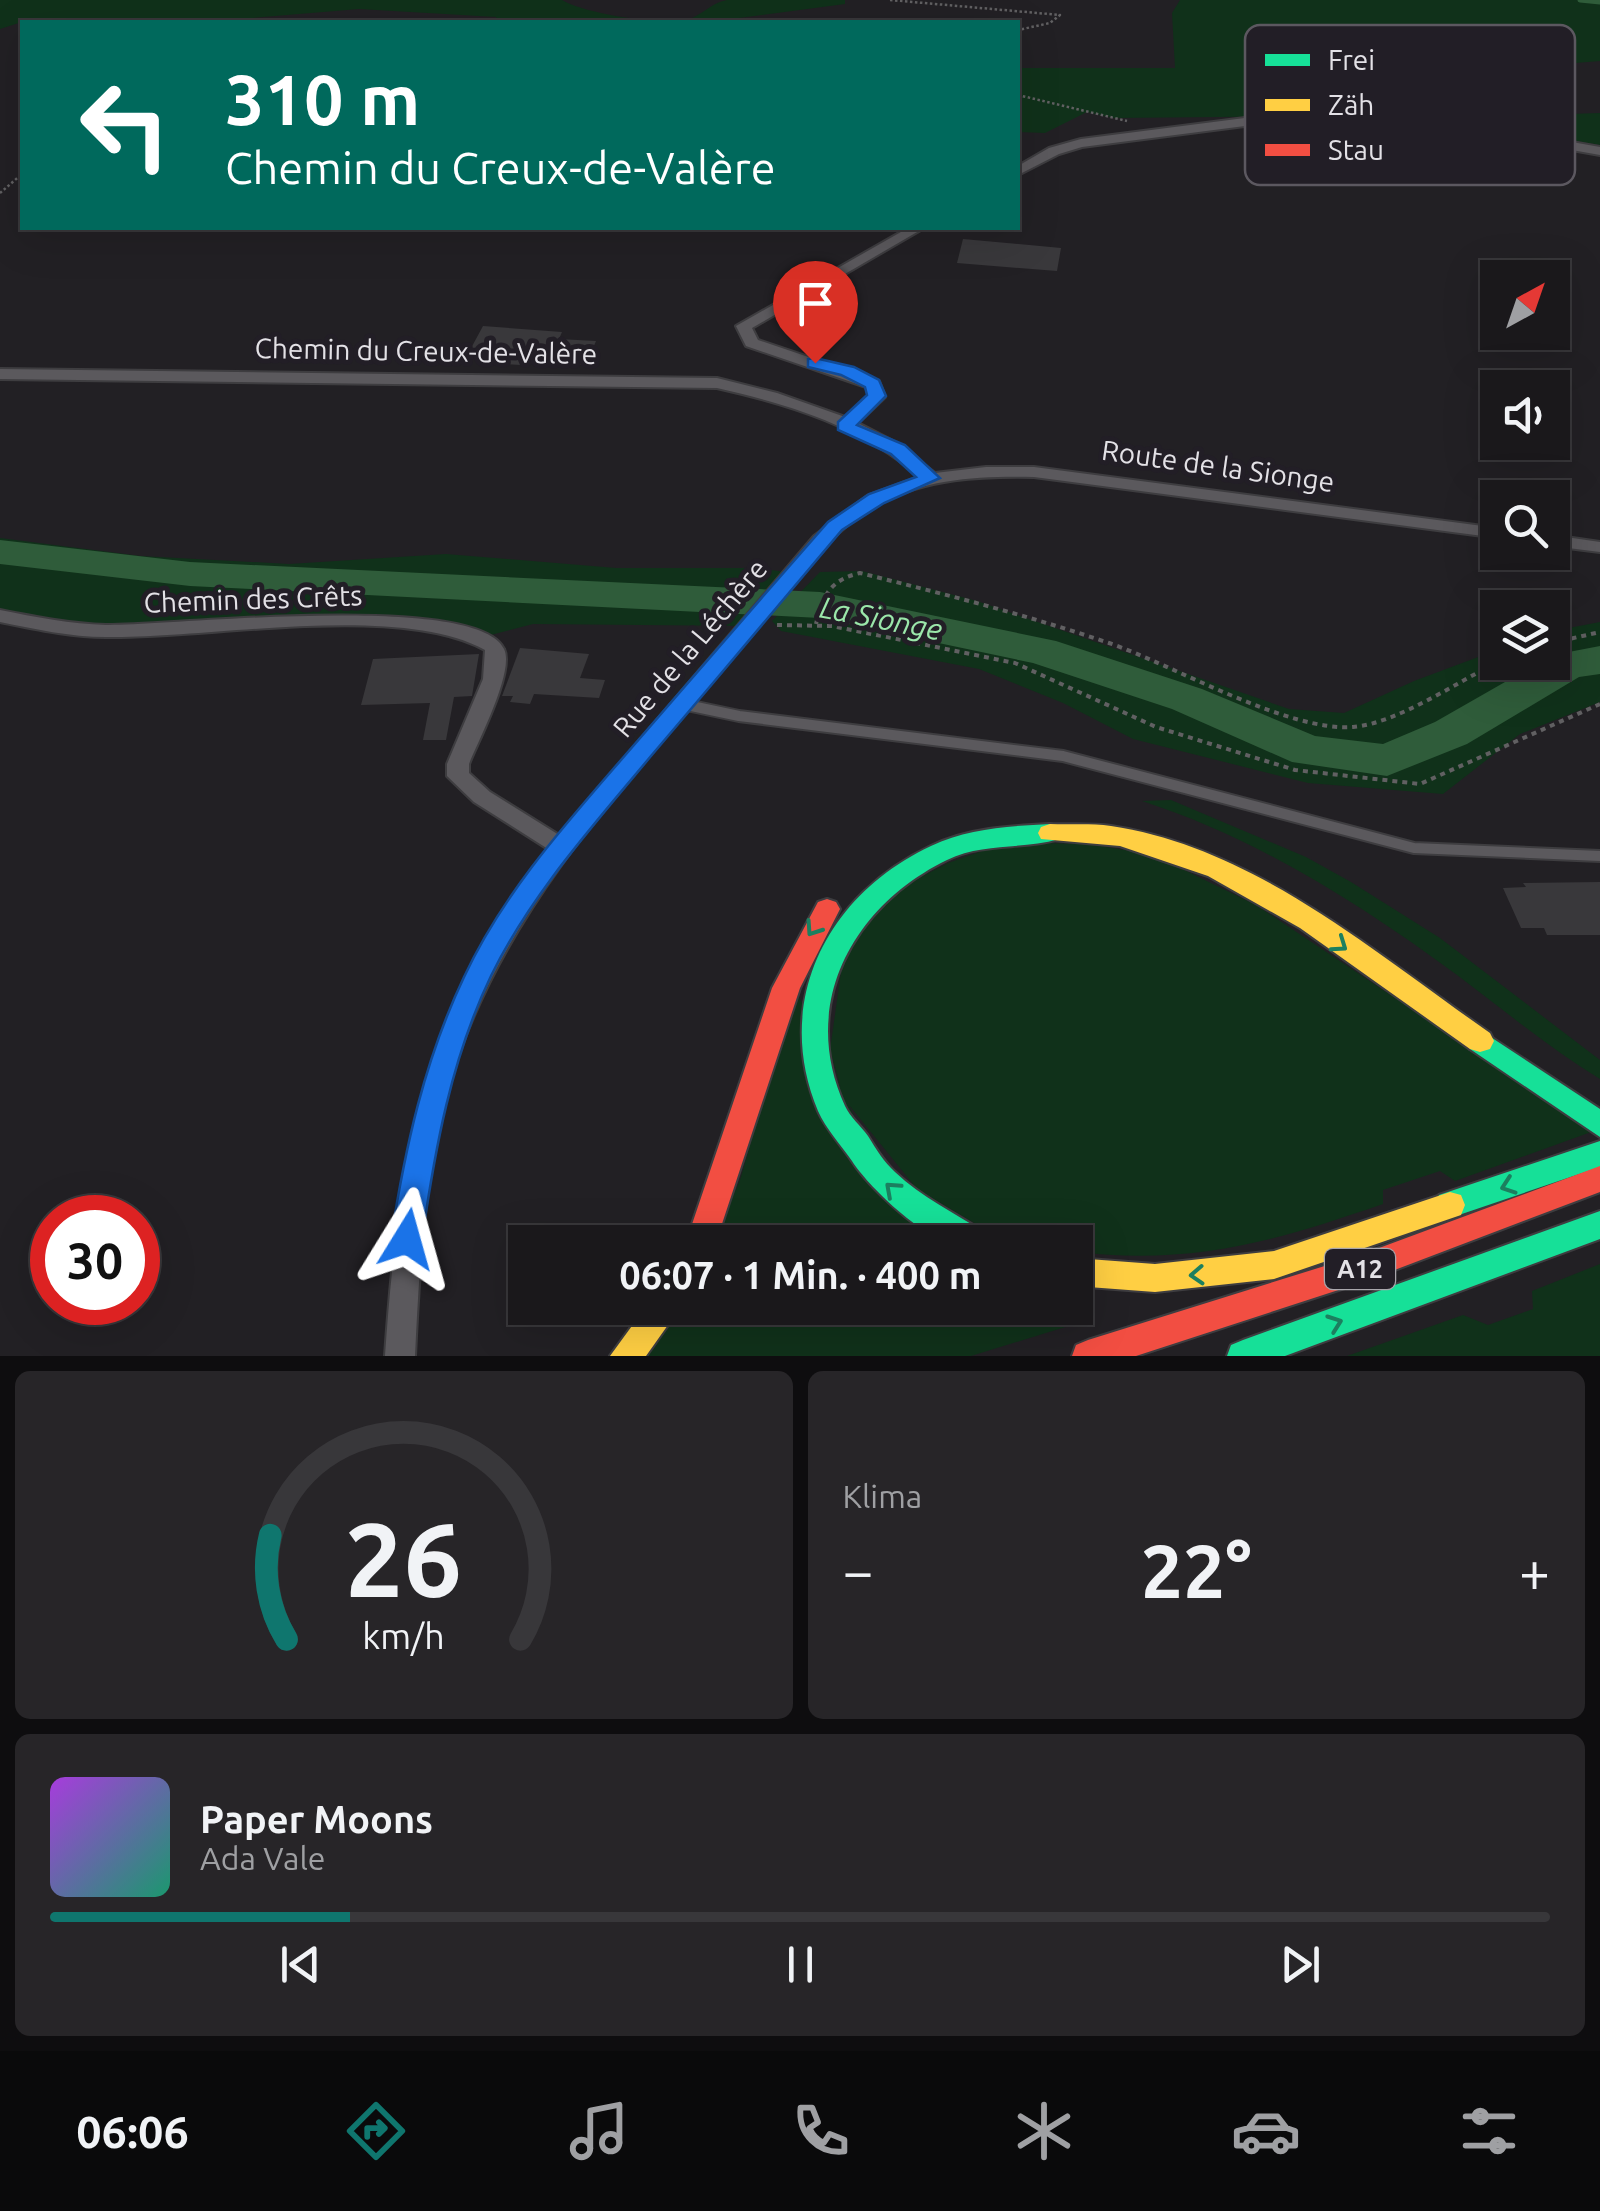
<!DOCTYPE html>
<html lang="de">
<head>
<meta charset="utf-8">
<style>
	:root { --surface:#1a181b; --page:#272528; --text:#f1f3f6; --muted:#9fa0a3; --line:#38373a; --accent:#0f766e }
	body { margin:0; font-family:Ubuntu,sans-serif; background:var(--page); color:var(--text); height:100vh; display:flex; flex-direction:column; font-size:38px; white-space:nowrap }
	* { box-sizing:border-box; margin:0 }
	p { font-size:32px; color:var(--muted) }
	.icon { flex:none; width:55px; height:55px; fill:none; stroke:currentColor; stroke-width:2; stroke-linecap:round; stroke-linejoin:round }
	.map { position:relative; height:1356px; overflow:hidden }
	.sheet { display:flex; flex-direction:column; gap:15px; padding:15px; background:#0e0d0f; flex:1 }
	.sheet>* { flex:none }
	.banner { position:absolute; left:20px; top:20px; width:1000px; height:210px; border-radius:0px; box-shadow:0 10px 40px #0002,0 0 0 2px var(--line); background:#00695c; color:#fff; overflow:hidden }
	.needle { width:65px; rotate:40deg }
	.fabs { position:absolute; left:1480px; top:260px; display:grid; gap:20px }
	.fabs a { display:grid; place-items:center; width:90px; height:90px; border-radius:0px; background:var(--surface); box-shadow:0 10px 40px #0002,0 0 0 2px var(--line); font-size:50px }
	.speed { position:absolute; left:30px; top:1195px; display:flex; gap:20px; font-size:50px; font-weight:700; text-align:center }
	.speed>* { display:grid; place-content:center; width:130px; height:130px; border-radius:50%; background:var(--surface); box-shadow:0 10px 40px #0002,0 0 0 2px var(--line); line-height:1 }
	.speed .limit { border:15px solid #d22; background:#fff; color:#111 }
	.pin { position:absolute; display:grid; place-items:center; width:85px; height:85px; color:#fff; margin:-102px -42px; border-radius:50% 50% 50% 0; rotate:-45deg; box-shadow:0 0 10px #0007 }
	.pin .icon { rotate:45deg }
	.me { position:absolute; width:110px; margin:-55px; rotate:8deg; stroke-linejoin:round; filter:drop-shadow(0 0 8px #0008) }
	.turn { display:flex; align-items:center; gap:35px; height:210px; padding:0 40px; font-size:45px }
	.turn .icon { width:130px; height:130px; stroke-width:2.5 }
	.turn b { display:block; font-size:70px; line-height:85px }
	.big { font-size:75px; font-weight:700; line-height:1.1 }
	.sheet .card { flex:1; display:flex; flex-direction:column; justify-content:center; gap:15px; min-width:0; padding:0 35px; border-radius:15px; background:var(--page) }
	.sheet .dial { align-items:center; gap:0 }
	.dial svg { height:260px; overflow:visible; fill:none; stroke:var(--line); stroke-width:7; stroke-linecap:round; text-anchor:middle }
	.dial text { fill:var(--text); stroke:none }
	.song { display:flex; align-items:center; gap:30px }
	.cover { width:120px; height:120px; border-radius:15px; background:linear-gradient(135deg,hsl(280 70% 55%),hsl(160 70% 35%)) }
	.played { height:10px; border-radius:5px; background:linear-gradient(90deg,var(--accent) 20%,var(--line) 20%) }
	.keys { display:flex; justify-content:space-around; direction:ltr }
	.heat { display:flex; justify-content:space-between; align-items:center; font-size:55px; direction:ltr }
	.sheet .tiles { flex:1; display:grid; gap:15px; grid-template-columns:1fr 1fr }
	.card:last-child { grid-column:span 2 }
	.trip { position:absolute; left:508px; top:1225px; width:585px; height:100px; border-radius:0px; background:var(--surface); box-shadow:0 10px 40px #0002,0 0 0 2px var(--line); font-weight:700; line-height:100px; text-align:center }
	.dock { display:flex; height:160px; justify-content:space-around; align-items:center; background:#0a0a0b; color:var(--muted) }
	.dock .icon { width:70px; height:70px }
	.dock .selected { color:var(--accent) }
	.dock b { font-size:45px; color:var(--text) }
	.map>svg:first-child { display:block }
	.green { fill:#10311a }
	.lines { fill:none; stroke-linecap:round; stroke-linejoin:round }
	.stream { stroke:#2f5c3a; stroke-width:5 }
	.river { fill:#2f5c3a; fill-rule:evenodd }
	.building { fill:#39383b }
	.lane-casing { stroke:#3e3d40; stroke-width:14 }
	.street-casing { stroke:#3e3d40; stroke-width:4 }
	.fast-casing { stroke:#3e3d40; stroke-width:4 }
	.slow-casing { stroke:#3e3d40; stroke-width:4 }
	.jam-casing { stroke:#3e3d40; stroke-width:4 }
	.path-far1 { stroke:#616062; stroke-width:2.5; stroke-dasharray:2.5 2.5; stroke-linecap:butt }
	.path { stroke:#616062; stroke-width:4; stroke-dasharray:5 5; stroke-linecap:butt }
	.lane { stroke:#5b595d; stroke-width:10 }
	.street { fill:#5b595d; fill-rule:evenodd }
	.fast { fill:#16e098; fill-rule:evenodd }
	.slow { fill:#ffcf43; fill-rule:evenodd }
	.jam { fill:#f24e42; fill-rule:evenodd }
	.oneway { stroke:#1c7f5f }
	.route { fill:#1a73e8; stroke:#114b97; stroke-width:2.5 }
	.labels { text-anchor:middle; stroke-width:10; stroke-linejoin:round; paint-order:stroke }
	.shield { fill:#221e26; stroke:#a9a6ac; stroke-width:2.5 }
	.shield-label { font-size:25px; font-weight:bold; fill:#e3e1e6 }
	.street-label { font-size:28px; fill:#e3e1e6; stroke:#221e26 }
	.water-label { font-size:30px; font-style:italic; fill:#9be7aa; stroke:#221e26 }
	.key { fill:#221e26; stroke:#5c5860; stroke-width:2.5 }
	.key-label { font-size:28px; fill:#e3e1e6 }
</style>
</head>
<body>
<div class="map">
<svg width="1600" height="1356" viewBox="0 0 1600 1356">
	<rect width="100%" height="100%" fill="#222024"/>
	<!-- green -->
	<path class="green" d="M0,0H562C585,14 667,27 692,18C704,13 713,2 727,0C765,0 806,0 845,0V4L708,22H498L496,17L359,9L205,22H22L0,29Z
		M1180,0H1600V61L1365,80L1318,72L1326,116L1114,118L1087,112L1045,133L1018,132V68H1175L1172,13Z
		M1600,113V145L1490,126L1512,116Z
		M0,538L141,556L289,564L446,554L616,568H756L793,573L749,626L533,624L483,637L388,622L131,631L0,616Z
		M862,571L977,601L1289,709L1344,713L1414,681L1497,650L1498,662H1552L1553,631L1600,622V702L1520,734L1443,794L1308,783L1133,739L1063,703L979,669L781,631L772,621L820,572Z
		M1171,800L1306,857L1351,882L1440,938L1600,1060V1079C1549,1048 1504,1010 1457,975C1360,904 1257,838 1142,801Z
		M1040,843L1088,844L1131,851L1174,865L1256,905L1594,1131L1455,1181L1440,1171L1383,1190V1204C1273,1242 1193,1265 1075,1252V1242H1027L976,1224L917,1189L844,1099L830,1050L843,958L869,917L900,888L948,863L988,849Z
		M795,988L898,1212L946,1242H713L740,1180Z
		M1600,1264V1356H1347L1463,1315L1488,1325L1533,1309L1532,1291Z
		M678,1308H1073L1075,1324L971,1356H642Z"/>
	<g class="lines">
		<!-- stream -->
		<path class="stream" d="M1580,0L1600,2"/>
		<!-- river -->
		<path class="river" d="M0,540L190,562L820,592L1056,641L1202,689L1315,736L1383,744L1435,722L1540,662H1552L1553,655L1600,646V674L1579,677L1467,744L1387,776L1292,762L1172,709L1033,663L820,618L190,586L0,564Z"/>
	</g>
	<!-- building -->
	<path class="building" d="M963,239L1061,248L1057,271L957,263Z
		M483,326L562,332L559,339L596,341L586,365L524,360L521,365L491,363L496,352L470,350Z
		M520,648L589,654L580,678L605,680L599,698L534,694L530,704L510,702L513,696H502Z
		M479,654L472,696L454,697L446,740H423L430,703L361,705L373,659Z
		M1600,882V935H1547L1544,928H1521L1503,888L1526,887L1523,883Z"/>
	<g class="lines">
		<!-- lane casing -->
		<g class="lane-casing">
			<path id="lane" d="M682,704L739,716L1063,756L1414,848L1600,856"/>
		</g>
		<!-- street casing -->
		<g class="street-casing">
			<path id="street" d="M1307,110L1378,119L1464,123L1600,147V155L1464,131L1378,127L1307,118L1082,147L1059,154L1018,175V166L1049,148L1081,139Z
				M908,228H924L752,328L758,340L879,381L885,397L858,423L893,441L935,473L986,467H1034L1498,528V538L1034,477C981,476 927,478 879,504C821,535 786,595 744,644C639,769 521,887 463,1043C426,1143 420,1251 415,1356H385C399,1154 423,1016 548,849L474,802L447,776V764L483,679L485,650C398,602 209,639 106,637C70,637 35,629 0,622V610C35,617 71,624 106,625C170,626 477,591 504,649C515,671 478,741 469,764V773L490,792L559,835L814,536L867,496L919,477C864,427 788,404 717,388L0,379V369L717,378L777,393L845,417L869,396L866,387L746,346L736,326Z
				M1552,535L1600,542V552L1552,546Z"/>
		</g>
		<!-- fast casing -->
		<g class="fast-casing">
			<path id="fast" d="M1050,824L1059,827L1062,833L1059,839C1022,850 983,842 947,860C854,905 798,1004 845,1106C850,1117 861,1126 868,1136C876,1149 884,1162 895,1172C921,1197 955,1213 984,1232L988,1242C977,1243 962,1245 951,1242C921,1237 868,1186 852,1161C841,1145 826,1129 818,1111C772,1001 828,894 931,846C968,828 1010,826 1050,824Z
				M1480,1030L1600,1109V1137L1470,1049L1466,1041L1470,1033Z
				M1600,1141V1167L1450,1218L1439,1215L1435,1205L1439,1195Z
				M1600,1211V1239L1285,1356H1227L1231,1345L1243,1340Z"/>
		</g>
		<!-- slow casing -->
		<g class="slow-casing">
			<path id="slow" d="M1050,824C1070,825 1091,823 1111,826C1254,847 1375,953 1490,1033L1494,1041L1490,1049L1480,1052L1470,1049L1300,928L1208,876L1120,846L1041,839L1038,833L1041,827Z
				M1450,1192L1461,1195L1465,1205L1461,1215L1274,1279L1155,1292L1075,1286V1258L1155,1264L1274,1251Z
				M645,1308H680L646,1356H610Z"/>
		</g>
		<!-- jam casing -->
		<g class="jam-casing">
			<path id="jam" d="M827,899L836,902L840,909L800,988L716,1242H686L772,988L818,902Z
				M1600,1166V1192L1363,1282L1136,1356H1072L1076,1345L1088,1340L1363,1254Z"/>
		</g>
		<!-- path-far1 -->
		<path class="path-far1" d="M890,0L1060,15L1050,23L1018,30
			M1018,95L1127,121
			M0,193L22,174"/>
		<!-- path -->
		<path class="path" d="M816,624C823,595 830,580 860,573C944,594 1027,615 1109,643C1173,665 1288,732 1353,727C1398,723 1457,682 1498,662
			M777,625L832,626L1015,663L1156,727L1295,770L1420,784L1600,704
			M1552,643L1600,632"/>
		<!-- lane -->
		<use href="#lane" class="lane"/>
		<!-- street -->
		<use href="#street" class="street"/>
		<!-- fast -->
		<use href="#fast" class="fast"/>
		<!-- slow -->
		<use href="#slow" class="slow"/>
		<!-- jam -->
		<use href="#jam" class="jam"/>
	</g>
	<!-- one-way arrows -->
	<defs><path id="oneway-chevron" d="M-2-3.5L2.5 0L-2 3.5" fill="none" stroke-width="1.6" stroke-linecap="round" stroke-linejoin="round" transform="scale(2.5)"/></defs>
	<g class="oneway">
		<use href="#oneway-chevron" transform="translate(813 929) rotate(124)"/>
		<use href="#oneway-chevron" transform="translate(1340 945) rotate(35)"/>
		<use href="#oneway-chevron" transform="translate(1508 1186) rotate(161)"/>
		<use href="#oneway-chevron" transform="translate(892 1189) rotate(-138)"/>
		<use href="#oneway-chevron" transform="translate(1197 1275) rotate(177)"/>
		<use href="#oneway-chevron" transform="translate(1335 1323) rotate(-20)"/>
	</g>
	<!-- route -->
	<path class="route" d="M815,358L854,367L879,380L886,396L857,425L905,445L940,478L884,503L842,530C778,606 715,681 651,756C593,826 531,894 491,976C451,1059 435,1149 422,1239L418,1249L407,1253L396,1249L391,1239C405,1148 424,1061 464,977C505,889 571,818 634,745C698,671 763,596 828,522L869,494L916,477L891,454L838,430V422L867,395L865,387L841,375L808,367V359Z"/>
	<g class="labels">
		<!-- shield labels -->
		<rect class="shield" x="1325" y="1249" width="70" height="40" rx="8"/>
		<g class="shield-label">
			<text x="1360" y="1278">A12</text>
		</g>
		<!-- street labels -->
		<g class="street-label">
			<text transform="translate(426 351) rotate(1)" y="10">Chemin du Creux-de-Valère</text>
			<text transform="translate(1218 466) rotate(8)" y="10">Route de la Sionge</text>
			<text transform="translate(253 599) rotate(-2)" y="10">Chemin des Crêts</text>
			<text transform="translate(690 648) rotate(-50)" y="10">Rue de la Léchère</text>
		</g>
		<!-- water labels -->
		<g class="water-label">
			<text transform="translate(881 619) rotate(11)" y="10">La Sionge</text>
		</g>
	</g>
	<!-- legend -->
	<rect x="1245" y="25" width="330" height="160" rx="15" class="key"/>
	<rect x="1265" y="54" width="45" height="12" fill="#16e098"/>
	<rect x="1265" y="99" width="45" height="12" fill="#ffcf43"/>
	<rect x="1265" y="144" width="45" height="12" fill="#f24e42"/>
	<g class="key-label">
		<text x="1328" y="70">Frei</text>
		<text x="1328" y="115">Zäh</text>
		<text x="1328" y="160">Stau</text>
	</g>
</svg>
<div class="fabs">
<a><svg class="needle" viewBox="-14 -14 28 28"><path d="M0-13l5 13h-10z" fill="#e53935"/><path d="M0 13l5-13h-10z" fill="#9fa0a3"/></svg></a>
<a><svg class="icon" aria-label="sound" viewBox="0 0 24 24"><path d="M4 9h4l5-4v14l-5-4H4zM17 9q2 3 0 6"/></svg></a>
<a><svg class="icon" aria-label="search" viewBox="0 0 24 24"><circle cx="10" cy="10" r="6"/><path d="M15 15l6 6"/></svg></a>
<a><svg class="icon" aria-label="layers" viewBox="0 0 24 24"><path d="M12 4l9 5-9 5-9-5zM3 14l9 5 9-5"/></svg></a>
</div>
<div class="speed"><div class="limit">30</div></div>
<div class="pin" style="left:815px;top:363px;background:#d93025"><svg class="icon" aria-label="arrive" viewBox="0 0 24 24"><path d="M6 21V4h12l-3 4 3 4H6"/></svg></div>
<svg class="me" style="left:407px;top:1239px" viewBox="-20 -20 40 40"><path d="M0-17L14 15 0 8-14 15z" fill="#1a73e8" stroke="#fff" stroke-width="4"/></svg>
<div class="trip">06:07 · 1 Min. · 400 m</div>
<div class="banner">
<div class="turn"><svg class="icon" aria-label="left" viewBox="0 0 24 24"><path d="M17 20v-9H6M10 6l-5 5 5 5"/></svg><div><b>310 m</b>Chemin du Creux-de-Valère</div></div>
</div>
</div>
<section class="sheet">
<div class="tiles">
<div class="card dial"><svg viewBox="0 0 100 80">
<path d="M14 69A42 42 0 1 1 86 69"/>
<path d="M14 69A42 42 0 0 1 9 37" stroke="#0f766e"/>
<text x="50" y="56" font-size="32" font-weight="700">26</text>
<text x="50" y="72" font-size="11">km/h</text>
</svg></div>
<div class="card"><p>Klima</p>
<div class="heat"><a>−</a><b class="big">22°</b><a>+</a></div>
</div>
<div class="card">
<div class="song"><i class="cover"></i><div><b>Paper Moons</b><p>Ada Vale</p></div></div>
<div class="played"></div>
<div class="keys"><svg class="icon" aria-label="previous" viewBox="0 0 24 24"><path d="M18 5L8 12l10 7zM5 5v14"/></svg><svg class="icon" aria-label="pause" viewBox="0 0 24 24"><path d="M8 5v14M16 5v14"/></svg><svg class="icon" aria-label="next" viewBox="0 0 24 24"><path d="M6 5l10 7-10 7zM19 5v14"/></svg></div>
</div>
</div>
</section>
<nav class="dock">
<b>06:06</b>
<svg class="icon selected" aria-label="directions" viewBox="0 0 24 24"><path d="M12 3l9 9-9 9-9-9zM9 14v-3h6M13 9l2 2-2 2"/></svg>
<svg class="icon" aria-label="music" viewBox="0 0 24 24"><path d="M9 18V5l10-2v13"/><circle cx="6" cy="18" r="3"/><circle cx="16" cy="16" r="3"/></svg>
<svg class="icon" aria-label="phone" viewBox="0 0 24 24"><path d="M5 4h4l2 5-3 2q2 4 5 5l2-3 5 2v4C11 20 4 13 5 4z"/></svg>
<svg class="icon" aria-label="climate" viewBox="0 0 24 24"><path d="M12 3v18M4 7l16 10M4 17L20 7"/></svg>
<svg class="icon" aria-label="car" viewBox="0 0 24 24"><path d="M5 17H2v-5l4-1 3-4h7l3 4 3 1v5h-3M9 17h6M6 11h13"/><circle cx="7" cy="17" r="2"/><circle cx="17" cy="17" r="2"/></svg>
<svg class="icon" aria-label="filters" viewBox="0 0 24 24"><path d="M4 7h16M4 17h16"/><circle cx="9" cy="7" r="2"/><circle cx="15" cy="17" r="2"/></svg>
</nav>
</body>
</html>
